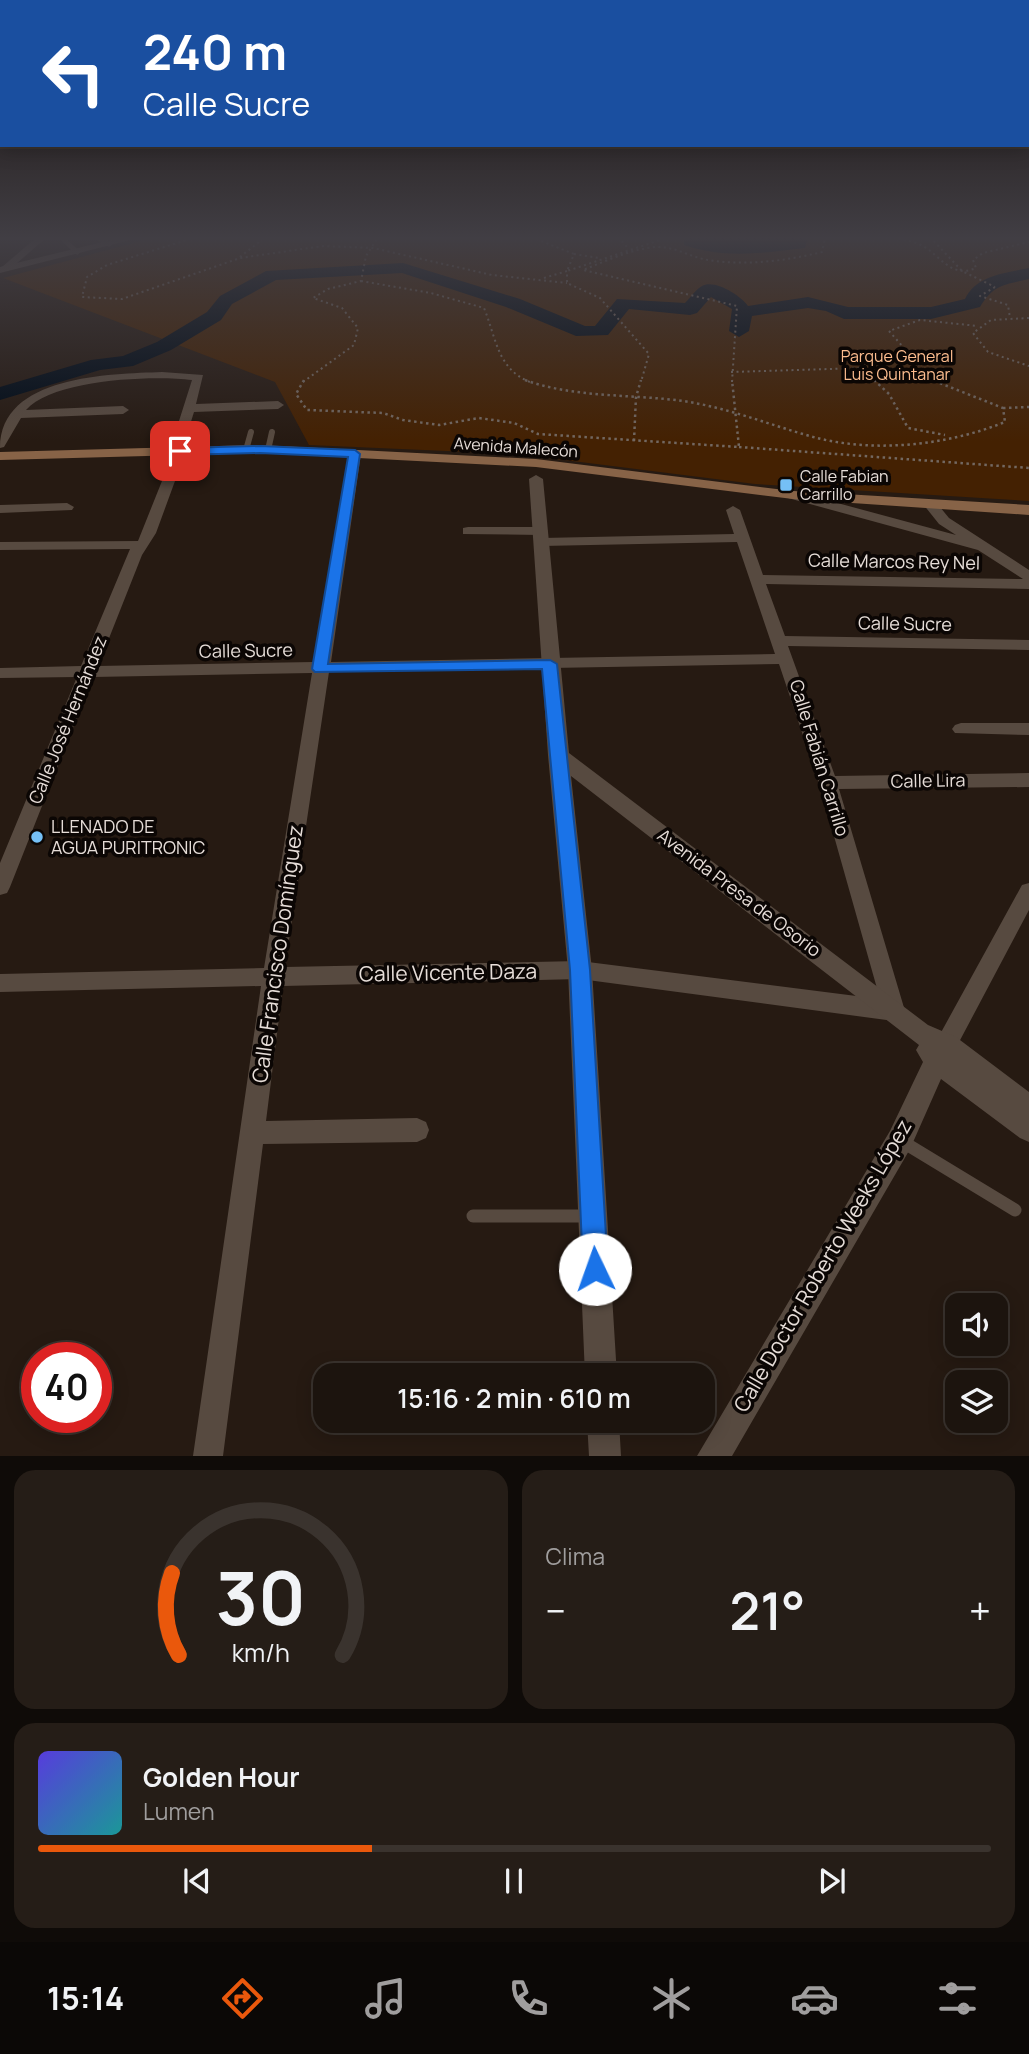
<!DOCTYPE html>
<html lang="es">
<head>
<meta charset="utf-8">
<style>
	:root { --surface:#1c140e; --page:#251d17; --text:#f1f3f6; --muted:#a09e9e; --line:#3a332e; --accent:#ea580c }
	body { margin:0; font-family:Manrope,sans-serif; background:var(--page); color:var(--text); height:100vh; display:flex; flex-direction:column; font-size:26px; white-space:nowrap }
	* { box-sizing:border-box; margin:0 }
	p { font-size:23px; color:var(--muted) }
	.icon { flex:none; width:38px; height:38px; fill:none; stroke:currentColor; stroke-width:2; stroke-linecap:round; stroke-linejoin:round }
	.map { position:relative; height:1456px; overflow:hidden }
	.details { display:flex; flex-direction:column; gap:14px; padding:14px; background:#0f0b08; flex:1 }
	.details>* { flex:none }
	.hud { position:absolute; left:0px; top:0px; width:1029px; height:147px; box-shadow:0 4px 18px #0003,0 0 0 2px var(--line); background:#1a4fa0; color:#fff; overflow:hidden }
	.fabs { position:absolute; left:945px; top:1293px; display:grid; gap:14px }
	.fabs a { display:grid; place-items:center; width:63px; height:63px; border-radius:14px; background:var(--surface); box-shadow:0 4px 18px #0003,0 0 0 2px var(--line); font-size:35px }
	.speed { position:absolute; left:21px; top:1342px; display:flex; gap:14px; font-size:35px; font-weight:700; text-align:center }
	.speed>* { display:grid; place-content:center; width:91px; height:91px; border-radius:50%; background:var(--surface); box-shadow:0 4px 18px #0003,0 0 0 2px var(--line); line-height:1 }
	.speed .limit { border:10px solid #d22; background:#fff; color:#111 }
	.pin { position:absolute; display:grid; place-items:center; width:60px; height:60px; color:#fff; margin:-30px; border-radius:14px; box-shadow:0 4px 10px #0006 }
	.me { position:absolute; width:77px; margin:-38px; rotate:357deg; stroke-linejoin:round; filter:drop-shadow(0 0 5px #0008) }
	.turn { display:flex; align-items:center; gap:24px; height:147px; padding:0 28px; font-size:32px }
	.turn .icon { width:91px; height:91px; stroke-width:2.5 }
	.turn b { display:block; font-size:49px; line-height:60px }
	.big { font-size:52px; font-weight:600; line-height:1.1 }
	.details .widget { flex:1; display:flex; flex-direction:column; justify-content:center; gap:10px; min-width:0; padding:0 24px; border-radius:21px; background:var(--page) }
	.details .dial { align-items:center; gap:0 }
	.dial svg { height:182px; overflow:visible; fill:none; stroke:var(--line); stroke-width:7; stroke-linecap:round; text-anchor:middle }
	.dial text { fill:var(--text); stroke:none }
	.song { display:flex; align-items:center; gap:21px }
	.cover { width:84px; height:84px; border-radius:10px; background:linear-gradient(135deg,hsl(250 70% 55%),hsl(180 70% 35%)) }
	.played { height:7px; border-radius:4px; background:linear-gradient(90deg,var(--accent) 35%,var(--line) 35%) }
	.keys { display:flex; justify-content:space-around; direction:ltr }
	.heat { display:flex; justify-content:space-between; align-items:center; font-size:38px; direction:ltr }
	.details .tiles { flex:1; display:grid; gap:14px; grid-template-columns:1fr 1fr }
	.widget:last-child { grid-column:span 2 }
	.trip { position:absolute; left:313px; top:1363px; width:402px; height:70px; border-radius:21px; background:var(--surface); box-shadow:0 4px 18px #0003,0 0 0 2px var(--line); font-weight:600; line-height:70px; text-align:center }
	.tabs { display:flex; height:112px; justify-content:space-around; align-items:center; background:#0b0806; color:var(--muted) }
	.tabs .icon { width:49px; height:49px }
	.tabs .selected { color:var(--accent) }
	.tabs b { font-size:32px; color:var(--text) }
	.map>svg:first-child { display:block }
	.green { fill:#442102 }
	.water { fill:#000b17 }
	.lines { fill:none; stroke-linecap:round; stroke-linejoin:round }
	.river { fill:#000b17; fill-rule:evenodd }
	.path-far1 { stroke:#736861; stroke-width:2; stroke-dasharray:2 3.5; stroke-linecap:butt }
	.path { stroke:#736861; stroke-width:2.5; stroke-dasharray:2.5 3.5; stroke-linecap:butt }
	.service-far2 { stroke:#574a40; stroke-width:5 }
	.service-far1 { stroke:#574a40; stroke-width:6 }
	.service { stroke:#574a40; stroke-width:13 }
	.minor { fill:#574a40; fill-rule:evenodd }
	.tertiary { fill:#574a40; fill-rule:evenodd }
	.secondary { fill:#876347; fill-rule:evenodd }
	.route { fill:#1a73e8; stroke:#114b97; stroke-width:2 }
	.poi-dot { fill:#75c0f6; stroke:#0b0604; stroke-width:2.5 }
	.labels { text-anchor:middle; stroke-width:7; stroke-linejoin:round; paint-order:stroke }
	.far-park-label { font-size:16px; fill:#fdbd8f; stroke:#0b0604 }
	.far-street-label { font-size:16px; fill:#e6ddd8; stroke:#0b0604 }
	.far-poi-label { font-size:16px; fill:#e6ddd8; stroke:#0b0604; text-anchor:start }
	.street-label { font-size:18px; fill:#e6ddd8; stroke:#0b0604 }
	.poi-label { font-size:18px; fill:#e6ddd8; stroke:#0b0604; text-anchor:start }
	.near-street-label { font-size:21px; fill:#e6ddd8; stroke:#0b0604 }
</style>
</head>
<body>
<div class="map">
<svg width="1029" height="1456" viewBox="0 0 1029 1456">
	<rect width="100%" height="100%" fill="#261a12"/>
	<!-- green -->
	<path class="green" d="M156,237H1029V501L755,484L517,454L309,445L275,382L3,278Z"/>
	<!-- water -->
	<path class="water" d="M684,237H808L805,248C763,253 725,259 684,245Z"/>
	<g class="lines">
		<!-- river -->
		<path class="river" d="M403,263L520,299L585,326H595L617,299L685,303C690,298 696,289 702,286C715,279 741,296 748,306L808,297L848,307H931L965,299C976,275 1006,273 1029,268V279C1004,285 994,284 980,307L931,319H844L826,311L808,308L752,316L749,331L739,337L729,331L732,309L711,297L697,313L690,315L629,309L608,335L576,336L506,307L402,273L276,280L232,304L221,320L171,350L133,366L100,370L0,400V387L91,360L123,356L157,342L207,312L220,296L266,271Z"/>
		<!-- path-far1 -->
		<path class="path-far1" d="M196,237L107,265L87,277L82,297L122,299L240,258L323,246L373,248L492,275L567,283
			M531,237L574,254L567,271L669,237
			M618,237L629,249
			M893,237C902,239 912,241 921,245C941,255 950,279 976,268L973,260L983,253L1029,242
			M930,237L962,271L995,287
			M574,254L599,258
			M240,257L265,237
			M544,278L567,271V283L600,298L649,354L641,382
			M361,281L431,293L484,308C496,337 497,369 530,382
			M995,287L980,296L1008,305L1010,318
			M1029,318L991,320L973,333L988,352L1029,366
			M731,372L862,368L876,382
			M303,382L354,345L358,328L342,308L313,298L328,289L361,281L366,256L378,237
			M732,382L737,306L583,270C606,261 631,249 656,247C674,246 690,257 708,260C746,266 785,261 822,252L825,237
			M934,382L889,331L920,320L978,326"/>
		<!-- path -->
		<path class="path" d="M304,380L296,394L307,410L383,413L403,420L439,425L479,418L514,423L538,434L739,447L732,380
			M525,380C574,398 632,394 683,401C730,408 772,426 817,438C877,453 948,445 1005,422L1003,408L932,380
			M874,380L889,394L908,428L945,435
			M1003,408L1029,407
			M634,441L636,397L641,380
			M739,447L1029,468"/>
		<!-- service-far2 -->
		<path class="service-far2" d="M99,238L109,244
			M64,240L77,252"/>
		<!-- service-far1 -->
		<path class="service-far1" d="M246,450L251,432
			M268,450L272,432"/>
		<!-- service -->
		<path class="service" d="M903,1142L1015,1210
			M473,1216H587"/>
		<!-- minor -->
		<path class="minor" d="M37,237H47L8,271H2V267Z
			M162,372L203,375L196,404L278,401L284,405L278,409L194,412L184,444L186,451L156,533L142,555L98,666L314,662L349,454L355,450L361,454L331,662L775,654L737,542L542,546L535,542L542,538L734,534L726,510L733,506L740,510L763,575L1023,579L978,550L788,498L786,495L793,491L956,535L939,524L923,504L925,501H935L949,518L1029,570V589L766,584L785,636L1029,640V650L788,646L835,776L1029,773V787L839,789L905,1011L902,1018L894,1021L580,979L283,986L266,1121L417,1118L426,1122L429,1130L426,1138L417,1142L263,1144L223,1456H193L261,986L0,992V974L264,968L312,673L93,677L10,887L7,893L0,895V863L77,677L0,678V668L81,666L130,549L0,550V542L138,541L172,456L165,452L172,443L192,380C153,375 53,379 26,410L123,406L129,410L123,414L21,418L4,447L0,448C0,375 110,374 162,372ZM779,664L819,783L880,999L580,961L285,967L329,672Z
			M67,503L74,507L72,510L0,513V505Z
			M468,527H541L548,531L541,535L463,534V528Z
			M961,723H1029V735L955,733L952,729L955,725Z
			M1029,883V910L949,1061L941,1064L933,1061L929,1054L933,1047L1022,885Z"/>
		<!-- tertiary -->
		<path class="tertiary" d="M123,237H142L0,273V267Z
			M536,475L543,479L569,753L928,1025L956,1037L1029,1092V1142L1020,1138L941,1079L910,1149L732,1456H697L890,1131L923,1062L916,1050L919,1045L571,776L592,970L617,1376H585L568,970L548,755L529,479Z
			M587,1421H619L621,1456H589Z"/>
		<!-- secondary -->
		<path class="secondary" d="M260,445L536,459L793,491L1029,505V515L793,499L536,467L260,453L0,460V452Z"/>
	</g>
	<!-- sky -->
	<linearGradient id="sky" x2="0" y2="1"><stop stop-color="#150e0a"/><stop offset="0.54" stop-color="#413e44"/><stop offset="1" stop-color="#413e44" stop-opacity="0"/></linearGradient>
	<rect width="1029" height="441" fill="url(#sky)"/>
	<!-- route -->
	<path class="route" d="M260,446L355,450L360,454L328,664L550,660L557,664L590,970L608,1269L604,1278L595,1281L587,1278L583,1269L570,970L542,669L315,672L312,669L348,457L260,453L180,455L174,451L180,448Z"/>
	<!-- markers -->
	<g class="poi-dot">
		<rect x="779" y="478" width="14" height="14" rx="3.5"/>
		<circle cx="37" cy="837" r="7"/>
	</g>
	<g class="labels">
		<!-- far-park labels -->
		<g class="far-park-label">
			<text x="897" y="362">Parque General<tspan x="897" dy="18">Luis Quintanar</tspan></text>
		</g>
		<!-- far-street labels -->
		<g class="far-street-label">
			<text transform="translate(516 447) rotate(4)" y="6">Avenida Malecón</text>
		</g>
		<!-- far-poi labels -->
		<g class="far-poi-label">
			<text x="800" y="482">Calle Fabian<tspan x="800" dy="18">Carrillo</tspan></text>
		</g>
		<!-- street labels -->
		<g class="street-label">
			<text transform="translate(894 562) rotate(1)" y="6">Calle Marcos Rey Nel</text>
			<text transform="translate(905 624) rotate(1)" y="6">Calle Sucre</text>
			<text transform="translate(246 651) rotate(-1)" y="6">Calle Sucre</text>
			<text transform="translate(68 720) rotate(-68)" y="6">Calle José Hernández</text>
			<text transform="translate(819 758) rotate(73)" y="6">Calle Fabián Carrillo</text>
			<text transform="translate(928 781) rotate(-1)" y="6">Calle Lira</text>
			<text transform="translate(739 893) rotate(37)" y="6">Avenida Presa de Osorio</text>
		</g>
		<!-- poi labels -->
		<g class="poi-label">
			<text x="51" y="833">LLENADO DE<tspan x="51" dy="21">AGUA PURITRONIC</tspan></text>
		</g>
		<!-- near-street labels -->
		<g class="near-street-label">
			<text transform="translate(278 954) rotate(-82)" y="7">Calle Francisco Domínguez</text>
			<text transform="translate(448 973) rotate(-1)" y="7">Calle Vicente Daza</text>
			<text transform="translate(823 1266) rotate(-60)" y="7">Calle Doctor Roberto Weeks López</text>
		</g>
	</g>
</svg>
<div class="fabs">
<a><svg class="icon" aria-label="sound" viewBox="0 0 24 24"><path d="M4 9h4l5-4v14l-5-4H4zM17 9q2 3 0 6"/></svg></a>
<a><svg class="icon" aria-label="layers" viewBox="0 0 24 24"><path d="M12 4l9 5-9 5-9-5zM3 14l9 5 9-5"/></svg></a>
</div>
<div class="speed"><div class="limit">40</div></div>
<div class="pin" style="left:180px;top:451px;background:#d93025"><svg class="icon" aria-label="arrive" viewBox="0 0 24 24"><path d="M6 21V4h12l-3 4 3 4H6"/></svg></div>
<svg class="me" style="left:595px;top:1269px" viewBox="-20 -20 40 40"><circle r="19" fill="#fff"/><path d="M0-13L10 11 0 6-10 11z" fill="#1a73e8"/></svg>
<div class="trip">15:16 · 2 min · 610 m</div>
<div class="hud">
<div class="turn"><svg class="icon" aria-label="left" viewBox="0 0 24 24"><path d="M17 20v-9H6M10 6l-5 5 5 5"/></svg><div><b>240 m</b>Calle Sucre</div></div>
</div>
</div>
<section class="details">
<div class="tiles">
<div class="widget dial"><svg viewBox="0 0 100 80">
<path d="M14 69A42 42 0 1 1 86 69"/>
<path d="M14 69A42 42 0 0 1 11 33" stroke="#ea580c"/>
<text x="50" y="56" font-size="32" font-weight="700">30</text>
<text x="50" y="72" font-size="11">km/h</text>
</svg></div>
<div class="widget"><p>Clima</p>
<div class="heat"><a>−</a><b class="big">21°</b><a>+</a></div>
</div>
<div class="widget">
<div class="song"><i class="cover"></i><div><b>Golden Hour</b><p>Lumen</p></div></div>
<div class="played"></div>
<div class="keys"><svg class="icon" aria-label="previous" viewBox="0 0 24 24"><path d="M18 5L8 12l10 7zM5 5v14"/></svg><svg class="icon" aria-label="pause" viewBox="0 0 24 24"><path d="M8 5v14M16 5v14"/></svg><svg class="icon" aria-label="next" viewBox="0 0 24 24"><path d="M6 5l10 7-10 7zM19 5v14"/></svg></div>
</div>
</div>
</section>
<nav class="tabs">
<b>15:14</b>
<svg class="icon selected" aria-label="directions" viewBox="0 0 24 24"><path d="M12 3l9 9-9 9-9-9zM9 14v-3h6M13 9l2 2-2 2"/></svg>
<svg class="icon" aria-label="music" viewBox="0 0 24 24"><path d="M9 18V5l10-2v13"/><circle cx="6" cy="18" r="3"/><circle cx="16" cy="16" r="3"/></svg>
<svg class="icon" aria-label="phone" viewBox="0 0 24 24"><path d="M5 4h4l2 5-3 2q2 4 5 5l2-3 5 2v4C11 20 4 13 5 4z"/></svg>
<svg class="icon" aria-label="climate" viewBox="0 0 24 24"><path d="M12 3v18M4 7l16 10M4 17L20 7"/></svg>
<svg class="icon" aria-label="car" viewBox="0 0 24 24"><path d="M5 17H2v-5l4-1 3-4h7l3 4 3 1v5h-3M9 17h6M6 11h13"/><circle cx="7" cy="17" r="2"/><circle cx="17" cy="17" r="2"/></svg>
<svg class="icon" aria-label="filters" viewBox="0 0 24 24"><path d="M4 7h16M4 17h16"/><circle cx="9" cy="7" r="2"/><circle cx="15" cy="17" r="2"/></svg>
</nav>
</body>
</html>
